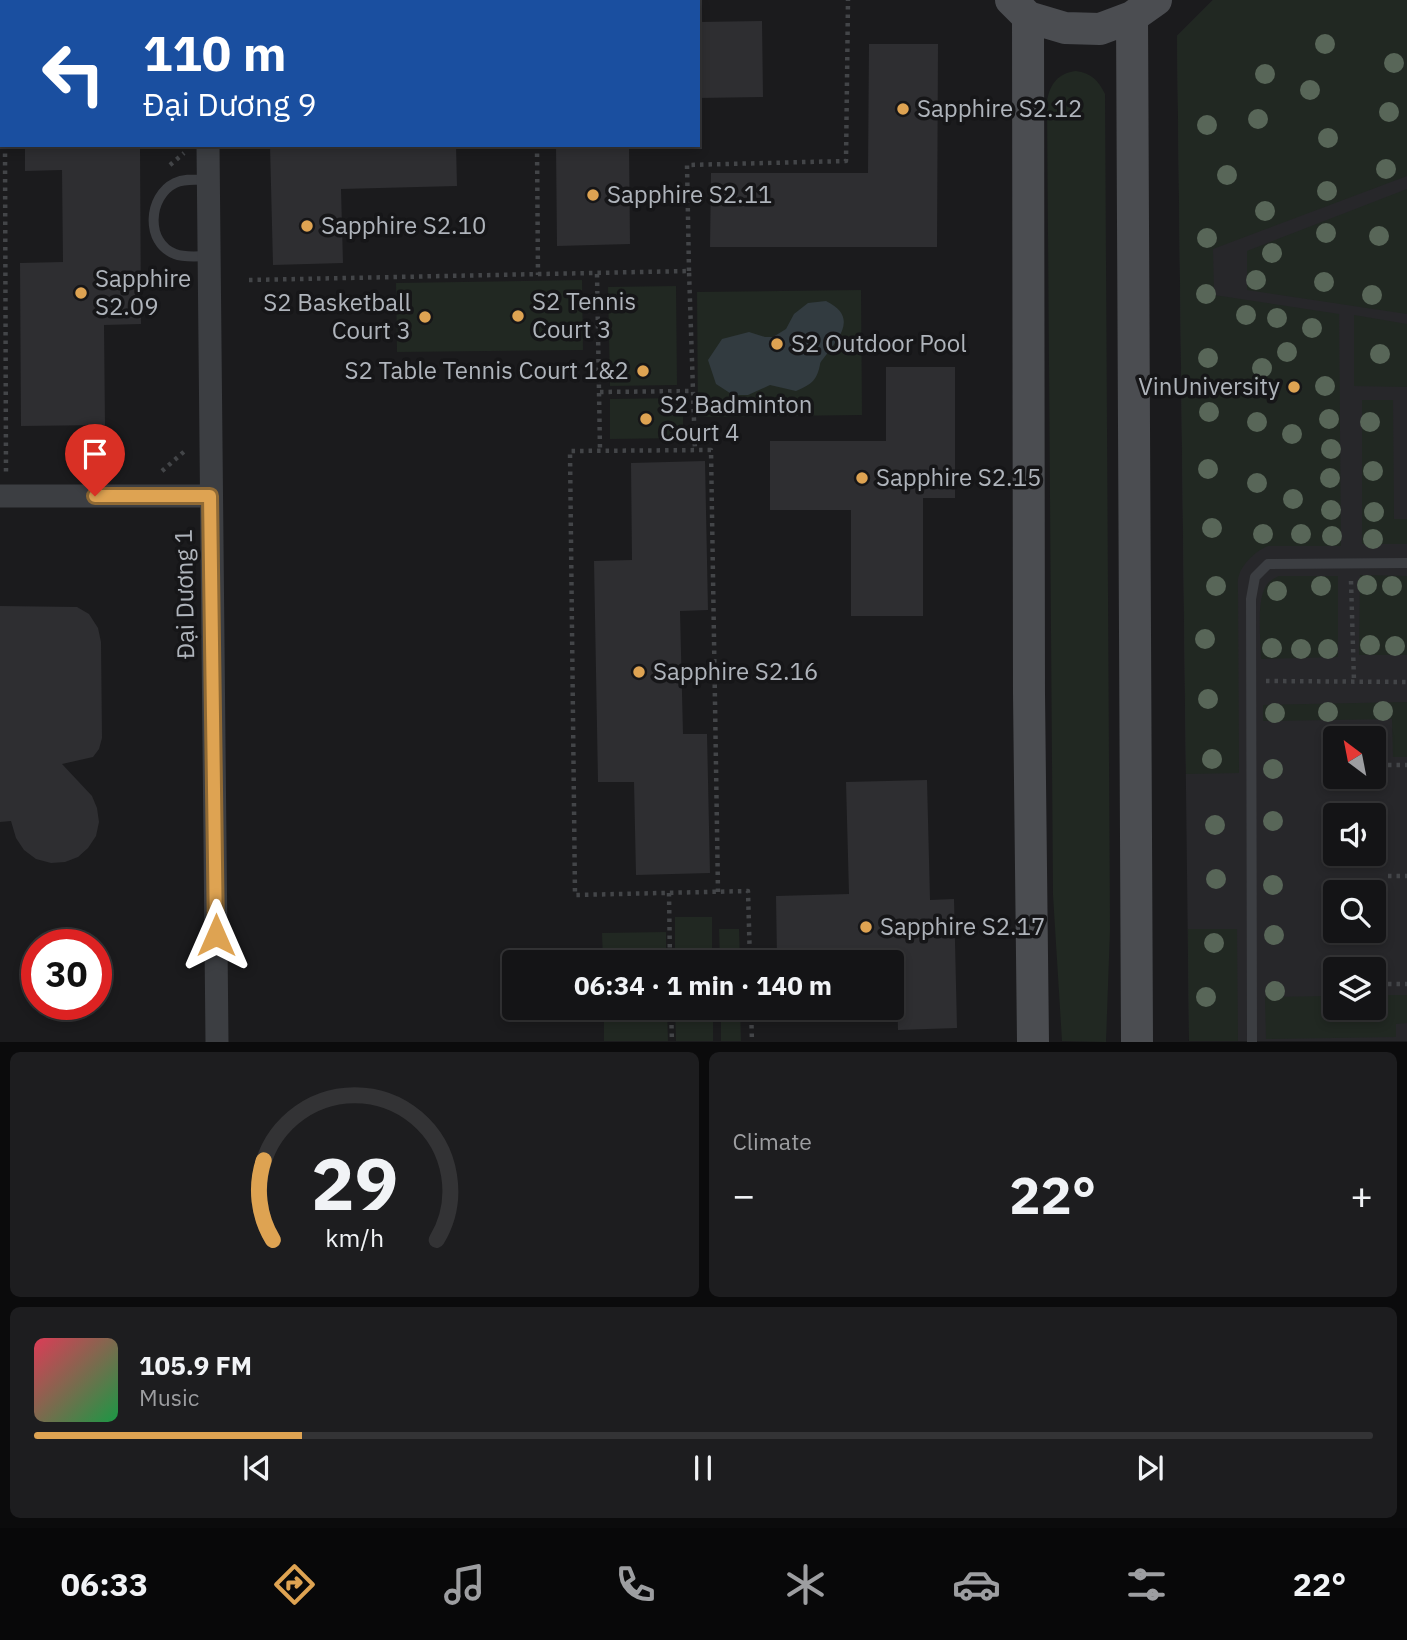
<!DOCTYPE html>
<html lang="en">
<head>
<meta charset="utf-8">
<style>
	:root { --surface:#141416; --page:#1d1d1f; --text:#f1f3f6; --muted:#9d9ea1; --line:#333335; --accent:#dea352 }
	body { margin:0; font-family:"IBM Plex Sans",sans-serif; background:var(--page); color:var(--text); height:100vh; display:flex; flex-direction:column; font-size:26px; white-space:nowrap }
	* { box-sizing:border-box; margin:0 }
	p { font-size:23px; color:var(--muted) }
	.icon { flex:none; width:38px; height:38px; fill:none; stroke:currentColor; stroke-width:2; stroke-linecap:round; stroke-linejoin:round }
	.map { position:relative; height:1042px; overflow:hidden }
	.sheet { display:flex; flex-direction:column; gap:10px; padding:10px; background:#0b0b0c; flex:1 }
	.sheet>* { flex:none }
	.guide { position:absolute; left:0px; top:0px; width:700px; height:147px; box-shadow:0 4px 10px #0003,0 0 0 2px var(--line); background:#1a4fa0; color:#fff; overflow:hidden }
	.needle { width:46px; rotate:328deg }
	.fabs { position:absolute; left:1323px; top:726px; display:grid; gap:14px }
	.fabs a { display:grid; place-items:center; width:63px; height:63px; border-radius:7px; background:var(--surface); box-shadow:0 4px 10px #0003,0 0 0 2px var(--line); font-size:35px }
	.speed { position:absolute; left:21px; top:929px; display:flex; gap:14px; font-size:35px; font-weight:700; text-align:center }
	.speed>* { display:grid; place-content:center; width:91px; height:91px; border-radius:50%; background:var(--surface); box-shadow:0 4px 10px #0003,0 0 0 2px var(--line); line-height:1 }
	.speed .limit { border:10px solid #d22; background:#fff; color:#111 }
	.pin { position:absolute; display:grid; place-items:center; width:60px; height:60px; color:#fff; margin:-72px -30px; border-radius:50% 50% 50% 0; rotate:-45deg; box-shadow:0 0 7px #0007 }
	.pin .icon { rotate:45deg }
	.me { position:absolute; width:77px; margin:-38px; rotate:0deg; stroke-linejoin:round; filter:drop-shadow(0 0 5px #0008) }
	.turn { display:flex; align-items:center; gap:24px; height:147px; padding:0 28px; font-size:32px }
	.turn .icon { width:91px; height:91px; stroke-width:2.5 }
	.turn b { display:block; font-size:49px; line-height:60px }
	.big { font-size:52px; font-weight:700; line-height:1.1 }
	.sheet .tile { flex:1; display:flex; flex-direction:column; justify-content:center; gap:10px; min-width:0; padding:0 24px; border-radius:10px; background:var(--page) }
	.sheet .dial { align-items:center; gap:0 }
	.dial svg { height:182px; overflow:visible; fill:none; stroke:var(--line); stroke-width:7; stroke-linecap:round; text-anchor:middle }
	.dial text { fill:var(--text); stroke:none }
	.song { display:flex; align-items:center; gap:21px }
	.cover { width:84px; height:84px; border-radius:10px; background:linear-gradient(135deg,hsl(350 70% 55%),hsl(140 70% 35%)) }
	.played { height:7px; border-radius:4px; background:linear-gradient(90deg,var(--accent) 20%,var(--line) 20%) }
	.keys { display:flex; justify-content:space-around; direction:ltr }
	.heat { display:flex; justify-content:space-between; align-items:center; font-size:38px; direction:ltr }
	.sheet .tiles { flex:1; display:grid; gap:10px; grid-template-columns:1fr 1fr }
	.tile:last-child { grid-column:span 2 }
	.trip { position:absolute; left:502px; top:950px; width:402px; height:70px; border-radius:7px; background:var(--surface); box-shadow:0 4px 10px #0003,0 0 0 2px var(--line); font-weight:700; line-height:70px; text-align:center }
	.menu { display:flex; height:112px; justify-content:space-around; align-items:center; background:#080809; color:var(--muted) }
	.menu .icon { width:49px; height:49px }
	.menu .active { color:var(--accent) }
	.menu b { font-size:32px; color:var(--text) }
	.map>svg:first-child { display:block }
	.built { fill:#27272a; fill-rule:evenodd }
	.green { fill:#212822 }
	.water { fill:#323b40 }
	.building { fill:#2e2e31 }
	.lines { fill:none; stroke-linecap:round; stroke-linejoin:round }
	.path { stroke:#434548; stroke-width:4.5; stroke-dasharray:3.5 5; stroke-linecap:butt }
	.service { stroke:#3c3e42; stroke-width:10 }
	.minor { stroke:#3c3e42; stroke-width:23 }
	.secondary { stroke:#4b4d51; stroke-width:32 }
	.tree { fill:#586658 }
	.route-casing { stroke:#906a35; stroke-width:18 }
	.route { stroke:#dea352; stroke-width:12 }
	.poi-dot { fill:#dea352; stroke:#161618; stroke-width:2.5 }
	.labels { text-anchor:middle; stroke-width:7; stroke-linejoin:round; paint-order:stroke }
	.poi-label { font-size:24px; fill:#afb4bb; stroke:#161618; text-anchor:start }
	.street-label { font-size:24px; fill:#afb4bb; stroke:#161618 }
</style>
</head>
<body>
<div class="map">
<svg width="1407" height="1042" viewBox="0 0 1407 1042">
	<rect width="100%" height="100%" fill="#1b1b1d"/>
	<!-- built -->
	<path class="built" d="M1213,0H1407V1041H1189L1177,36ZM1335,738H1374V777H1335ZM1335,816H1374V854H1335ZM1335,892H1374V931H1335ZM1335,970H1374V1008H1335Z"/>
	<!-- green -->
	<path class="green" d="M1213,0H1407V176L1213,249L1214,295L1339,314L1341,546H1268C1257,550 1243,563 1239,575C1237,580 1238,587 1238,592L1239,773L1186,774L1177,36Z
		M1076,71C1091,73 1098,80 1105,94L1110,929L1106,1042L1062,1041L1053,895L1047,101C1050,84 1058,73 1076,71Z
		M1407,189V314L1247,290V251Z
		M582,280L583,350L397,352L396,283Z
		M676,286L677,385L610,386L608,287Z
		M861,290L862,415L698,417L697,292Z
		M1354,315L1407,324V387L1354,386Z
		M683,398V438L610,439V399Z
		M1362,400H1393L1394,519H1407V544H1362Z
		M1360,575L1407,576V655H1359Z
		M1279,576H1338V657L1261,659C1261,639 1255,596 1269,582C1270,581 1278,576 1279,576Z
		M1407,702V757H1393L1392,719L1263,721V705Z
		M675,917H712V962H675Z
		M719,929H739L740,962H720Z
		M1188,929H1237L1238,1041H1189Z
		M666,932V962H603L602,933Z
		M1374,995H1407V1023L1396,1024V1037L1266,1039L1265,997L1335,996V1008H1374Z
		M604,1008H667L668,1041H604Z
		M675,1008H713V1041H676Z
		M721,1008H740L741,1041H721Z"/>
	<!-- water -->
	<path class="water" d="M826,301C859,317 839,338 823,359C819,364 821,362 819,369C815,383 809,385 796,391L770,385L748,395H733L716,384L708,360L722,339L749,332L765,337H773L786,329L794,314L808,303Z"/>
	<!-- building -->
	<path class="building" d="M762,21L763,97L698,98V22Z
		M869,44H938L937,247H710L711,173H868Z
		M25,145H140L141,324L104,325L105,425L21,426L20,263L63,262L62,170L25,171Z
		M270,145H456L457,186L341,189L343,263L273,265Z
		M556,145H629L630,244L557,246Z
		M886,367H955V498H923V616H851V510H770V441H886Z
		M705,461L708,610L680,611L683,734H707L710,873L636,875L634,782H598L594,561L632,560L631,463Z
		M0,606L77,607L89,614L98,628L101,642L102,738L99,749L93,757L62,764L92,796L97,808L99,822L96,836L88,848L78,857L65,862L51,863L36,859L24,850L16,838L11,821L0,822Z
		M927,780L930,900L954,899L957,1028L898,1030L896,955L777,958L776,896L849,894L846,782Z"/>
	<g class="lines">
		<!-- path -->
		<path class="path" d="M5,0V2
			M162,0L164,2
			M535,0V2
			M5,145L6,473
			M537,145L538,275
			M170,165L184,153
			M164,270L187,289
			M689,271L687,165L846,161L848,0
			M597,274L600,450
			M249,280L689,271L695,450
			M600,392L693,391
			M162,471L187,449
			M1351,581L1354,681
			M1266,681L1407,682
			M1388,765H1407
			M1388,876H1407
			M718,892L711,450L570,451L575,895L748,891L750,962
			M669,893L670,962
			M1388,984H1407
			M671,1008L672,1042
			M751,1008L752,1042"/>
		<!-- service -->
		<path class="service" d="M208,180C197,180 185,178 175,183C148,196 145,243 175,254C185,258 198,256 209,256
			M1252,1042L1251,599L1255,577L1268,564L1407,563"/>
		<!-- minor -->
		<path class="minor" d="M207,2V0
			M208,145L217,1042
			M0,496H210"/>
		<!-- secondary -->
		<path class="secondary" d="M1011,0L1028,17L1065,28L1100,29L1132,17L1156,0
			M1028,17L1029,694L1033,1042
			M1132,17L1137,1042"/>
	</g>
	<!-- trees -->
	<g class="tree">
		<circle cx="1325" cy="44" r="10"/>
		<circle cx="1394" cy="63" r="10"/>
		<circle cx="1265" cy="74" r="10"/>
		<circle cx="1310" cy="90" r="10"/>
		<circle cx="1389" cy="112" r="10"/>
		<circle cx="1258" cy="119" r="10"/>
		<circle cx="1207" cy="125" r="10"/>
		<circle cx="1328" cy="138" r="10"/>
		<circle cx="1386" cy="169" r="10"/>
		<circle cx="1227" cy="175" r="10"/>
		<circle cx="1327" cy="191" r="10"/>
		<circle cx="1265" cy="211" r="10"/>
		<circle cx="1326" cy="233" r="10"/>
		<circle cx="1379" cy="236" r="10"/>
		<circle cx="1207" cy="238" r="10"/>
		<circle cx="1272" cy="253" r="10"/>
		<circle cx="1256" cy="280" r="10"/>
		<circle cx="1324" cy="282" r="10"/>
		<circle cx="1206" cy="294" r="10"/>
		<circle cx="1372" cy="295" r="10"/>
		<circle cx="1246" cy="315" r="10"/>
		<circle cx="1277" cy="318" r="10"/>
		<circle cx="1312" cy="328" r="10"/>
		<circle cx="1287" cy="352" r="10"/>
		<circle cx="1380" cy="354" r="10"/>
		<circle cx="1208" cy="358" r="10"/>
		<circle cx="1262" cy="368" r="10"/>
		<circle cx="1325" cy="386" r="10"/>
		<circle cx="1209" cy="412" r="10"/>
		<circle cx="1329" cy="419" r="10"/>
		<circle cx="1257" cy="422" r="10"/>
		<circle cx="1370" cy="422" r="10"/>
		<circle cx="1292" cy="434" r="10"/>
		<circle cx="1331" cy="449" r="10"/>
		<circle cx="1208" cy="469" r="10"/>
		<circle cx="1373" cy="471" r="10"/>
		<circle cx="1330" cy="478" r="10"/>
		<circle cx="1257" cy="483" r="10"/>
		<circle cx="1293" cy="499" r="10"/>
		<circle cx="1331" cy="510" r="10"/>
		<circle cx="1374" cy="512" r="10"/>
		<circle cx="1212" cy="528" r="10"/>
		<circle cx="1263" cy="534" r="10"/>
		<circle cx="1301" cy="534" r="10"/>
		<circle cx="1332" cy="536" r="10"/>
		<circle cx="1373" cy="539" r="10"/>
		<circle cx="1367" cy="585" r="10"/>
		<circle cx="1216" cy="586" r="10"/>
		<circle cx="1321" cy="586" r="10"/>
		<circle cx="1392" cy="586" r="10"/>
		<circle cx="1277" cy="591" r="10"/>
		<circle cx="1205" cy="639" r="10"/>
		<circle cx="1370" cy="645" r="10"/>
		<circle cx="1395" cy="646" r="10"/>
		<circle cx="1272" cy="648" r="10"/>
		<circle cx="1301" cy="649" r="10"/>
		<circle cx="1328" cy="649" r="10"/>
		<circle cx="1208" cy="699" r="10"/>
		<circle cx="1383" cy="711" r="10"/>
		<circle cx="1328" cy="712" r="10"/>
		<circle cx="1275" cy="713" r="10"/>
		<circle cx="1212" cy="759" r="10"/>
		<circle cx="1273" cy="769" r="10"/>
		<circle cx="1273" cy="821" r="10"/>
		<circle cx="1215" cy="825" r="10"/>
		<circle cx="1216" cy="879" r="10"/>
		<circle cx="1273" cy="885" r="10"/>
		<circle cx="1274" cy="935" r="10"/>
		<circle cx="1214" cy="943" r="10"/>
		<circle cx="1275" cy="991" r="10"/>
		<circle cx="1206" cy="997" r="10"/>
	</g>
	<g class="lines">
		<!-- route casing -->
		<g class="route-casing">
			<path id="route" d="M95,496H210L216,935"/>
		</g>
		<!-- route -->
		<use href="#route" class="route"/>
	</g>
	<!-- markers -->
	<g class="poi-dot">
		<circle cx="903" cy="109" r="7"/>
		<circle cx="593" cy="195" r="7"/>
		<circle cx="307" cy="226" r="7"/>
		<circle cx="81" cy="293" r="7"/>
		<circle cx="518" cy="316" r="7"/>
		<circle cx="425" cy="317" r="7"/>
		<circle cx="777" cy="344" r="7"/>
		<circle cx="643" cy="371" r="7"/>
		<circle cx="1294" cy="387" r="7"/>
		<circle cx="646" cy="419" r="7"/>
		<circle cx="862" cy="478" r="7"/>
		<circle cx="639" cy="672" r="7"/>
		<circle cx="866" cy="927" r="7"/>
	</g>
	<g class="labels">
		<!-- poi labels -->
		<g class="poi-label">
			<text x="917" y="117">Sapphire S2.12</text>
			<text x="607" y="203">Sapphire S2.11</text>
			<text x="321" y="234">Sapphire S2.10</text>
			<text x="95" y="287">Sapphire<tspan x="95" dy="28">S2.09</tspan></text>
			<text x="532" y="310">S2 Tennis<tspan x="532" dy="28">Court 3</tspan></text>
			<text x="411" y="311" text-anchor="end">S2 Basketball<tspan x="411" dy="28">Court 3</tspan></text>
			<text x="791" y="352">S2 Outdoor Pool</text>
			<text x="629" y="379" text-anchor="end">S2 Table Tennis Court 1&amp;2</text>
			<text x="1280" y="395" text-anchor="end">VinUniversity</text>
			<text x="660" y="413">S2 Badminton<tspan x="660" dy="28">Court 4</tspan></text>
			<text x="876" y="486">Sapphire S2.15</text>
			<text x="653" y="680">Sapphire S2.16</text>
			<text x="880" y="935">Sapphire S2.17</text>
		</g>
		<!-- street labels -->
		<g class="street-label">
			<text transform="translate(185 594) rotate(-91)" y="8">Đại Dương 1</text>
		</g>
	</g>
</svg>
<div class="fabs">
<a><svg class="needle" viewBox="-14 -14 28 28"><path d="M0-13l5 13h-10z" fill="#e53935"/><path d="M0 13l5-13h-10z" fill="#9d9ea1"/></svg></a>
<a><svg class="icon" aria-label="sound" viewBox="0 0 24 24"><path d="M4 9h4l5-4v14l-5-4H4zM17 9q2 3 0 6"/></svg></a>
<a><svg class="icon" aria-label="search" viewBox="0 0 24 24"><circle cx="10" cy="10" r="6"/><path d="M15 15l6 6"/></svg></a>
<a><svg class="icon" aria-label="layers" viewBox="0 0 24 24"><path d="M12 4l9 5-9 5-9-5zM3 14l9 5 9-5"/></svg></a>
</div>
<div class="speed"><div class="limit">30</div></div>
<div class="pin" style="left:95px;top:496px;background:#d93025"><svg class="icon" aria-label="arrive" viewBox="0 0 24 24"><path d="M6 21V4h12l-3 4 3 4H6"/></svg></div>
<svg class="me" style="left:216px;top:935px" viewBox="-20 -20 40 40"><path d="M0-17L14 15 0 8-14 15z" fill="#dea352" stroke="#fff" stroke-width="4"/></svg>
<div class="trip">06:34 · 1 min · 140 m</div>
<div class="guide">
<div class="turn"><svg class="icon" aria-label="left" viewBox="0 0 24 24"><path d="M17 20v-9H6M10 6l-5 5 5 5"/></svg><div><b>110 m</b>Đại Dương 9</div></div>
</div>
</div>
<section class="sheet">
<div class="tiles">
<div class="tile dial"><svg viewBox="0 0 100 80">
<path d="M14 69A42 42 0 1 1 86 69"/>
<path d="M14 69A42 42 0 0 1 10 34" stroke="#dea352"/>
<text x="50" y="56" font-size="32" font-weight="700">29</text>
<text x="50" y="72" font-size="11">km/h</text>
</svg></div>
<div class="tile"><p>Climate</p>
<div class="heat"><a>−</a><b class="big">22°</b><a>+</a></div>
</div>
<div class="tile">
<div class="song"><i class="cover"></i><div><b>105.9 FM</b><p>Music</p></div></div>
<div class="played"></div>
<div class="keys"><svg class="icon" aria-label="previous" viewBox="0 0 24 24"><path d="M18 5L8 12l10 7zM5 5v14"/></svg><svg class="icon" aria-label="pause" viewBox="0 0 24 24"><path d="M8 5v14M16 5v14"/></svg><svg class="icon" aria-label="next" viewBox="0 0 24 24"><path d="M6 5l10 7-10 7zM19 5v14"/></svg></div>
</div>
</div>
</section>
<nav class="menu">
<b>06:33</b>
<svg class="icon active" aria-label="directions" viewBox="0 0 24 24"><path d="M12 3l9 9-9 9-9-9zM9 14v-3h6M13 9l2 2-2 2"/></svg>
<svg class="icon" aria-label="music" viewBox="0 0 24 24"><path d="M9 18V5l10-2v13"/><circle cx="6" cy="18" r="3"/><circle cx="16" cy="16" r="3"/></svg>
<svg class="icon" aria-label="phone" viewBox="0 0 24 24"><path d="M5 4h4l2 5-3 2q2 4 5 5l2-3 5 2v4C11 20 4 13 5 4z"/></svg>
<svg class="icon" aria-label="climate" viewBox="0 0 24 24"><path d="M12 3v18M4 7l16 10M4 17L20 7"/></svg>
<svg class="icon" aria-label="car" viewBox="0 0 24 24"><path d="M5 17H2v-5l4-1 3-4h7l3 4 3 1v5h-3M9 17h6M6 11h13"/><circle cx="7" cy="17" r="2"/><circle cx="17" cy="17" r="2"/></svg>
<svg class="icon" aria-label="filters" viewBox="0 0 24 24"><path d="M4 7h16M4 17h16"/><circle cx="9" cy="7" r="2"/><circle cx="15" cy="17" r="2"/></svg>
<b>22°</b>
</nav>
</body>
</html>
